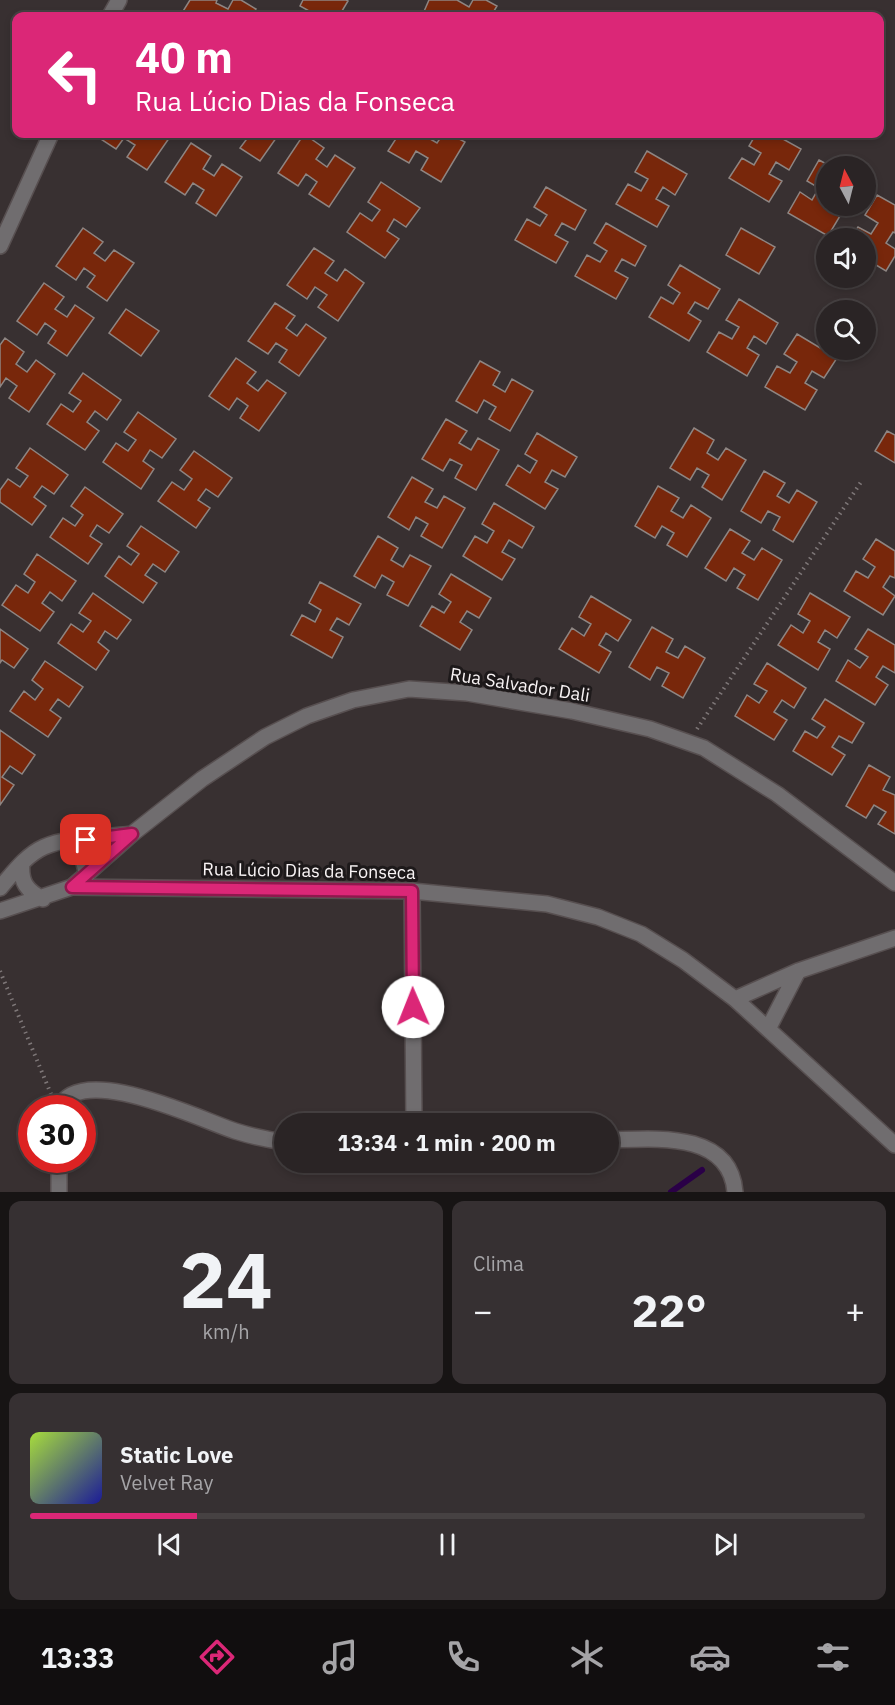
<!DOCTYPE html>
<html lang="pt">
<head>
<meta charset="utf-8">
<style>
	:root { --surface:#2a2425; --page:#363032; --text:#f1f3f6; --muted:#a5a4a7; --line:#464142; --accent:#db2777 }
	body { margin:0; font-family:"IBM Plex Sans",sans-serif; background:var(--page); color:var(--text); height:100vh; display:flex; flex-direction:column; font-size:22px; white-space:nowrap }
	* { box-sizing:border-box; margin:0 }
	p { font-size:20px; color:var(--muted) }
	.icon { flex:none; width:33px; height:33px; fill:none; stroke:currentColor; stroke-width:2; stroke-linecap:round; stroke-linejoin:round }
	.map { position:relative; height:1192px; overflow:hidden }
	.panel { display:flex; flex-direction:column; gap:9px; padding:9px; background:#171414; flex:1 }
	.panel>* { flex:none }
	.hud { position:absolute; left:12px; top:12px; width:872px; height:126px; border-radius:12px; box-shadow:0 3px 9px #0003,0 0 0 2px var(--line); background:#db2777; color:#fff; overflow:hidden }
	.needle { width:39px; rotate:353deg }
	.controls { position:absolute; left:816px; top:156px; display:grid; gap:12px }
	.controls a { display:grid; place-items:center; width:60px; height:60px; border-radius:50%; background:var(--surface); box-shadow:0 3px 9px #0003,0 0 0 2px var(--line); font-size:30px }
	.speed { position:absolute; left:18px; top:1095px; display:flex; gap:12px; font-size:30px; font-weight:700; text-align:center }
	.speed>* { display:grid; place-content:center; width:78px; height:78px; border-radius:50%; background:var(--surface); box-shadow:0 3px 9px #0003,0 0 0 2px var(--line); line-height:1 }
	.speed .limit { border:9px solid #d22; background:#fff; color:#111 }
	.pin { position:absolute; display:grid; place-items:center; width:51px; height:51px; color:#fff; margin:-26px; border-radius:12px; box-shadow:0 3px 9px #0006 }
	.me { position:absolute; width:66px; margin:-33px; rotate:359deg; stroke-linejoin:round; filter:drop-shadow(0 0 4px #0008) }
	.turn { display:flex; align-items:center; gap:21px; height:126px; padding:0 24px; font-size:27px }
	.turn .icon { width:78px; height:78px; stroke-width:2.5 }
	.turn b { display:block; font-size:42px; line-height:51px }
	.big { font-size:45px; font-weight:800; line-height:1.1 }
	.panel .card { flex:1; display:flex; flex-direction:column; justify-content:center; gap:9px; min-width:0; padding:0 21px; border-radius:12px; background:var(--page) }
	.panel .dial { align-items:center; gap:0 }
	.dial b { font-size:78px; line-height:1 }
	.song { display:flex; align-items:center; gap:18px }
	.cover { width:72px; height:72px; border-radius:9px; background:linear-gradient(135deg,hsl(80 70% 55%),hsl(240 70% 35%)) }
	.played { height:6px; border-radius:3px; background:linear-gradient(90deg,var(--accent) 20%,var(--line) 20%) }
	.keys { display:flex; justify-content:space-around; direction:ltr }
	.heat { display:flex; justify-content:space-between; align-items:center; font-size:33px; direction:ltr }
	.panel .tiles { flex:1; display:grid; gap:9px; grid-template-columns:1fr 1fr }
	.card:last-child { grid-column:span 2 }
	.trip { position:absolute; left:274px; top:1113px; width:345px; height:60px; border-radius:30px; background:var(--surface); box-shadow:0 3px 9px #0003,0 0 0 2px var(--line); font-weight:800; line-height:60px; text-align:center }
	.tabs { display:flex; height:96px; justify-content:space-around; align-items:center; background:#110e0f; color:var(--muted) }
	.tabs .icon { width:42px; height:42px }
	.tabs .selected { color:var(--accent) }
	.tabs b { font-size:27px; color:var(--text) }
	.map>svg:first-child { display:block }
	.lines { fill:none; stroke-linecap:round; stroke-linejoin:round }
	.stream { stroke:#2a0047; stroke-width:6 }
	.building { fill:#78270b; stroke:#8e8582; stroke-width:1.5 }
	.minor-casing { stroke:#574f50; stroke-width:18 }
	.tertiary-casing { stroke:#574f50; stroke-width:18 }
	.path { stroke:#7e7778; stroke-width:4; stroke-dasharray:1.5 4.5; stroke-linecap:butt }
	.minor { stroke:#706d6f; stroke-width:15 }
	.tertiary { stroke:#706d6f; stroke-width:15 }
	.route-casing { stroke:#8e194d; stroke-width:15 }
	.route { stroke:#db2777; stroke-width:10 }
	.labels { text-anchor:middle; stroke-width:6; stroke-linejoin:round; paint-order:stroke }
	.street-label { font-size:18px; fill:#f8f3f4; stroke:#1d191a }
</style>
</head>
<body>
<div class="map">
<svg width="895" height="1192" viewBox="0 0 895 1192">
	<rect width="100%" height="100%" fill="#383031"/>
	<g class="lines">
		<!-- stream -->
		<path class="stream" d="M671,1192L702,1170"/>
	</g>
	<!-- building -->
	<path class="building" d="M190,0H217L216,3L228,9L233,0H241L256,9L251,16H180Z
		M303,0H346L348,1L339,16H318L300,6Z
		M429,0H457L469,7L473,0H486L497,6L491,16H422Z
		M98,134H172L147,170L127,157L135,145L124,138L116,149L96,136Z
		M244,134H279L260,161L240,148L249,136Z
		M304,134L324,148L316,159L327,167L335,155L355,168L329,207L309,194L317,182L306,174L298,186L278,173Z
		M399,134H427L425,136L437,143L443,134H450L465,142L441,182L421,170L428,158L416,151L409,163L388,151Z
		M756,134H774L801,149L789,170L776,162L769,174L782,181L769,202L729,178L742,158L754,165L761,153L749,146Z
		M191,143L211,156L203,169L214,176L222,164L242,177L216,216L196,203L204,190L193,183L185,195L165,182Z
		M647,151L687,174L675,195L663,187L656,199L669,206L657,227L616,204L628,184L641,191L648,179L635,172Z
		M819,160L830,166H826L828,209L840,216L828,236L788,213L800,192L812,200L819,188L807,181Z
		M381,182L420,208L406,227L394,219L387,231L399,239L385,258L347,232L360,213L372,221L380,210L368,202Z
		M546,187L586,210L575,230L562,223L555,235L568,242L556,263L515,240L527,219L540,226L547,215L534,207Z
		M877,195L895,205V233L893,232L886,243L895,249V256L886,271L866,259V238H851L858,227L871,234L878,223L865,215Z
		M606,223L646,246L635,266L622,259L615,271L628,278L616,299L575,276L587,255L600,262L607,251L594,243Z
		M83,228L103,242L94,253L105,261L114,250L134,263L107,301L87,287L95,276L84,268L76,280L56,266Z
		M741,228L775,247L759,274L726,255Z
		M314,248L334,261L325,273L337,281L345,269L364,283L338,321L318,307L327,295L315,287L307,299L287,285Z
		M680,265L720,289L708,309L695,302L688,313L701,321L689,341L649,317L661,297L673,304L680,293L668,285Z
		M44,283L64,297L55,309L67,317L75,305L94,318L67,356L48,343L56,331L45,323L37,335L17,321Z
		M739,299L778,323L766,344L754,336L747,348L759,355L747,376L707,352L719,332L732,339L739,327L726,320Z
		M275,303L295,316L286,328L297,336L306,324L326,338L299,376L279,362L287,350L276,343L268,354L248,341Z
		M126,309L159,331L141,356L109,333Z
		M797,334L837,358L824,378L812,371L805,383L817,390L805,410L765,387L777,366L790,373L797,362L784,354Z
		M5,338L24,352L16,364L27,372L36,360L55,374L29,412L9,398L17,386L6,378L0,387V345Z
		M236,358L256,372L247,383L258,391L267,380L286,393L259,431L240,418L248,406L237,398L229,410L209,396Z
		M480,361L500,372L493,385L505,392L512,379L533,391L510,431L489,419L496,407L484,400L477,413L456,401Z
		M83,373L121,400L107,420L95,411L87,422L99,431L85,450L47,424L61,404L73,412L81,401L69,393Z
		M138,412L176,439L162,458L150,450L143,461L154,469L141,489L103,462L116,443L128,451L136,440L124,432Z
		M446,419L467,431L459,443L471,450L478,438L499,450L476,490L455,478L462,465L450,459L443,471L422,459Z
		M694,428L714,440L707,453L718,460L726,448L746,460L722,500L702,487L709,475L697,468L690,480L670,468Z
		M887,431L895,435V463L875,451Z
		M537,433L577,457L565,477L552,470L545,482L558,489L545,509L506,485L518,465L530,473L537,461L525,454Z
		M30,448L68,475L54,494L42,486L34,497L46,506L32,525L0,502V490L8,479L20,487L28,476L16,468Z
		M194,451L232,478L218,497L206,489L198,500L210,508L196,528L158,501L172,482L184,490L192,479L180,470Z
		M764,471L785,483L777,496L789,503L797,490L817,502L793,542L773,530L780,517L768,511L761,523L741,511Z
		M412,477L433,489L425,502L437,508L444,496L465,508L442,548L421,536L428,524L416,517L409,530L388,517Z
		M658,486L679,498L671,511L683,518L691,505L711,518L687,557L667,545L674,533L662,526L655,538L635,526Z
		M85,487L123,514L109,533L97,525L90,536L102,544L88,564L50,537L63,518L75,526L83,515L71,506Z
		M494,503L534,527L522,548L509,540L502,552L515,559L502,580L463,556L475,536L487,543L494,531L482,524Z
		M141,526L179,552L165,572L153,564L145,575L157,583L143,603L105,576L119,556L131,565L139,554L127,546Z
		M730,529L750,541L742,553L754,560L762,548L782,560L758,600L737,588L745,575L734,568L726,581L705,568Z
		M378,536L398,548L391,560L403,567L410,555L431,566L408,606L387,595L394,582L382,575L375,588L354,576Z
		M876,539L895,551V578L890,576L883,587L895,596L883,615L844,591L856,571L868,578L875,567L863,559Z
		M37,554L76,581L62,601L50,592L42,603L54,612L40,631L2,605L16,585L28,593L35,582L24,574Z
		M451,574L491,598L479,618L467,611L460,622L472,630L460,650L420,626L432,606L444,613L451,602L439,594Z
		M320,582L361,604L349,625L337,618L330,630L343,637L332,658L291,635L302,615L315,622L321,610L309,603Z
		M93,593L131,620L117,639L105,631L98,642L109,651L96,670L58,643L71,624L83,632L91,621L79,613Z
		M810,593L850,617L837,638L825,630L818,642L830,649L818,670L778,645L791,625L803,633L810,621L798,614Z
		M591,596L631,620L618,641L606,633L599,645L611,652L599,673L559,649L572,628L584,636L591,624L579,617Z
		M652,627L673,639L666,652L678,658L685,646L705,658L683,698L662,686L669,673L657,667L650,680L629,667Z
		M0,629L28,649L14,668L2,660L0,663Z
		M868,629L895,645V673L883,666L876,677L888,685L875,705L836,681L848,660L860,668L868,657L855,649Z
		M45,661L83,687L69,707L58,699L50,710L61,718L48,737L10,711L24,691L35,700L43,689L32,680Z
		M767,663L806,688L794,708L782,700L774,712L787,720L774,740L735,716L747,695L759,703L767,691L754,684Z
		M825,699L864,723L852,743L839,736L832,747L845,755L832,775L793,751L805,731L817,738L825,727L812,719Z
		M0,730L35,755L22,774L10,766L2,777L14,785L0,805Z
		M869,765L890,777L883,790L895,795V834L878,824L886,812L874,805L866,818L846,806Z"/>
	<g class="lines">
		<!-- minor casing -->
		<g class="minor-casing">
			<path id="minor" d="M72,887L412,891L547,904L598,917L641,934L683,960L735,999L895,1145
				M412,891L414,1124
				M735,999L798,971L895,938
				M768,1029L798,971
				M59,1108C81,1061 201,1120 235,1131C251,1136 269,1140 285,1142
				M609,1140C653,1139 730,1130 735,1192
				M59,1160V1192"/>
		</g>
		<!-- tertiary casing -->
		<g class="tertiary-casing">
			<path id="tertiary" d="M110,16L119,0
				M0,246L51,134
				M71,840L81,852L87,875
				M22,863C20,882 27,891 43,899
				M0,888C13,873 26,855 44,847C68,836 106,838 132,834
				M0,911L72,887L132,834L202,779L265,737L307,716L353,700L409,689L467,693L572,711L650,729L704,748L777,794L895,883"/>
		</g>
		<!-- path -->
		<path class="path" d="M697,729L861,482
			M0,971L51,1094"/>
		<!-- minor -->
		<use href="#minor" class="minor"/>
		<!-- tertiary -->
		<use href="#tertiary" class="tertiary"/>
	</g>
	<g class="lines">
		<!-- route casing -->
		<g class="route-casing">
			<path id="route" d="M86,840L132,834L72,887L412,891L413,1007"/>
		</g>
		<!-- route -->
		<use href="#route" class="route"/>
	</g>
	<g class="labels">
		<!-- street labels -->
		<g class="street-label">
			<text transform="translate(520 685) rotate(9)" y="6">Rua Salvador Dali</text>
			<text transform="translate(309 871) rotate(1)" y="6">Rua Lúcio Dias da Fonseca</text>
		</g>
	</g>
</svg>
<div class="controls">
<a><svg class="needle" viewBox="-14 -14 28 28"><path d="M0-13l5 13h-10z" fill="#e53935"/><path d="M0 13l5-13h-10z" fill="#a5a4a7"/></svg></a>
<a><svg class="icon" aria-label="sound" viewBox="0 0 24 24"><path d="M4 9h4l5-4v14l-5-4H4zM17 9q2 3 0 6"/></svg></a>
<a><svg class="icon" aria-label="search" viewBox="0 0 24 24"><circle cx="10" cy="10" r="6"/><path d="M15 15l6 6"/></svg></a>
</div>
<div class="speed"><div class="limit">30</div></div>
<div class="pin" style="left:86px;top:840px;background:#d93025"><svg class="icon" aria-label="arrive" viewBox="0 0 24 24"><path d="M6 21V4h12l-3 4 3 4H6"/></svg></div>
<svg class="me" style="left:413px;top:1007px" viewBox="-20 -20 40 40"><circle r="19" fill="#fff"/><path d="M0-13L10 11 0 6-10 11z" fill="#db2777"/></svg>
<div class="trip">13:34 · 1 min · 200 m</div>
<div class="hud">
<div class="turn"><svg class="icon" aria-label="left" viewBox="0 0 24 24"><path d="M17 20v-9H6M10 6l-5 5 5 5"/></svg><div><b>40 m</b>Rua Lúcio Dias da Fonseca</div></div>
</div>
</div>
<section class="panel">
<div class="tiles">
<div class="card dial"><b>24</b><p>km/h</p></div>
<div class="card"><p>Clima</p>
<div class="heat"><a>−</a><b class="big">22°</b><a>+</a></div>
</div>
<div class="card">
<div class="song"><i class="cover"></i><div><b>Static Love</b><p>Velvet Ray</p></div></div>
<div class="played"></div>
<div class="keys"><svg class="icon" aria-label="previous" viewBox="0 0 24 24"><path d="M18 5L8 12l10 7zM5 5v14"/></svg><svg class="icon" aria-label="pause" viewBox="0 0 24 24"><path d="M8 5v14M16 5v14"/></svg><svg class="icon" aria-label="next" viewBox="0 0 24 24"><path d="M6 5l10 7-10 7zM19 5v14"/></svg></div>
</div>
</div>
</section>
<nav class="tabs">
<b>13:33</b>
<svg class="icon selected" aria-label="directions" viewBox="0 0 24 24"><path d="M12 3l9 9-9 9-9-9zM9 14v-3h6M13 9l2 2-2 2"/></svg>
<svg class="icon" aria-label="music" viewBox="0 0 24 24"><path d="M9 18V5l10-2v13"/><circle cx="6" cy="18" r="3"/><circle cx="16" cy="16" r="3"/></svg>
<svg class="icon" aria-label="phone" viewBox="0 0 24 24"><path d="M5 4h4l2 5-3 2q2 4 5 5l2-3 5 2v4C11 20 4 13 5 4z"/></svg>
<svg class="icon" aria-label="climate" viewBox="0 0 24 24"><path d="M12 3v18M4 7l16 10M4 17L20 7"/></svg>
<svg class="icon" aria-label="car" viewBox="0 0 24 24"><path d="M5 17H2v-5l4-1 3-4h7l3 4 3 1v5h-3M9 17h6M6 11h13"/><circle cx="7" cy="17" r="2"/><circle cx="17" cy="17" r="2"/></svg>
<svg class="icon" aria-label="filters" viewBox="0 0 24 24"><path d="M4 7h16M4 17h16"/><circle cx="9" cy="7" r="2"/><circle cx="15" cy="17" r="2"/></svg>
</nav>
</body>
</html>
